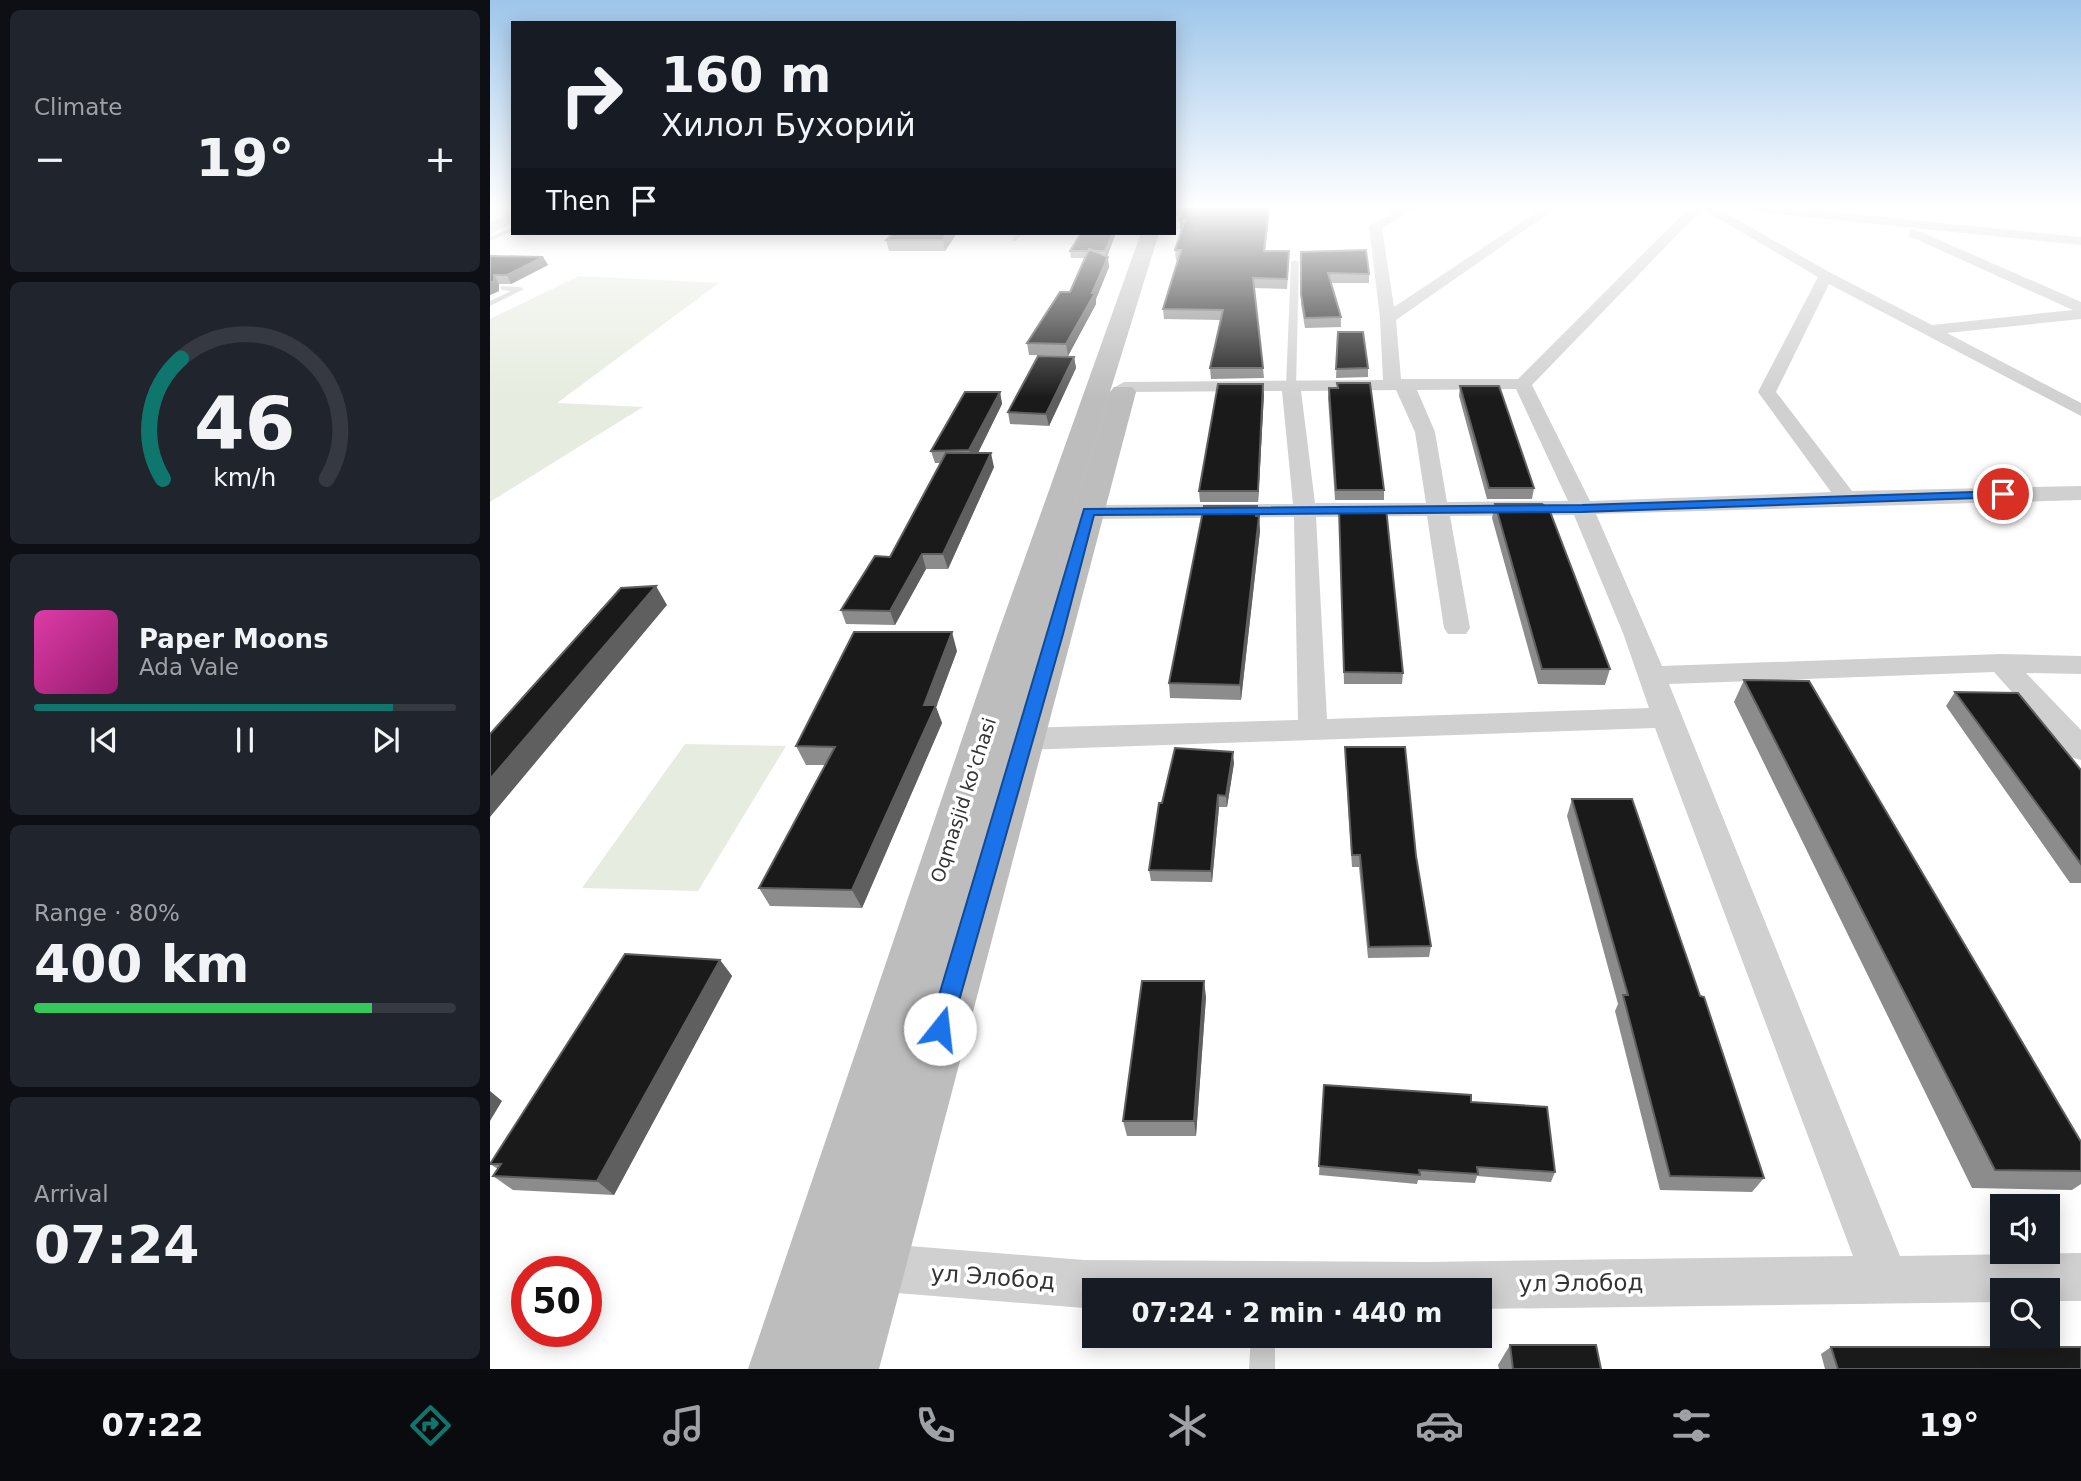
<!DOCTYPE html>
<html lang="en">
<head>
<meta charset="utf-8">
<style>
	:root { --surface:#171b24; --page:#20242c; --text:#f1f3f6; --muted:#9ea1a6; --line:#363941; --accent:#0f766e }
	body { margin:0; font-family:"DejaVu Sans",sans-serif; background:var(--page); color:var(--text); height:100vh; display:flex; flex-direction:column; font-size:26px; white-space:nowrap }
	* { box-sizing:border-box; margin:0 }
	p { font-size:23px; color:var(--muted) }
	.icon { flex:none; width:38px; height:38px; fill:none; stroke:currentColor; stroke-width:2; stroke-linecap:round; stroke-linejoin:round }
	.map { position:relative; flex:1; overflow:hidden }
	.details { display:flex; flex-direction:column; gap:10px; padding:10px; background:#0d0f14; width:490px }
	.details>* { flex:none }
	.top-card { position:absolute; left:21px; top:21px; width:665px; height:214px; border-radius:0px; box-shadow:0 4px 18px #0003; background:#171b24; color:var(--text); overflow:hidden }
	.controls { position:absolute; left:1500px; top:1194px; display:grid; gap:14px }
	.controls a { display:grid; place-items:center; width:70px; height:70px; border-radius:0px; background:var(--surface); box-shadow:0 4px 18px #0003; font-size:35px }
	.speed { position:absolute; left:21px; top:1256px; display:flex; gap:14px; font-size:35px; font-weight:700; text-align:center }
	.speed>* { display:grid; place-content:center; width:91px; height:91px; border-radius:50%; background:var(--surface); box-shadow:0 4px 18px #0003; line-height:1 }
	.speed .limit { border:10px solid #d22; background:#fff; color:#111 }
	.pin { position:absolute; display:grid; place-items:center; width:60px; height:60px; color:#fff; margin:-30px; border:4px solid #fff; border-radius:50%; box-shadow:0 2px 7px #0007 }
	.me { position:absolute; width:77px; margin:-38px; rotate:16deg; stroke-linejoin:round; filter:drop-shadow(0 0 5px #0008) }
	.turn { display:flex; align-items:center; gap:24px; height:147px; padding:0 35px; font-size:32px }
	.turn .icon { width:91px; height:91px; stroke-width:2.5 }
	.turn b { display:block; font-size:49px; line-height:60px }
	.then { display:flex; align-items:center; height:66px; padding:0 35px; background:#0003; gap:14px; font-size:26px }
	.big { font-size:52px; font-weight:600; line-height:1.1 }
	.details .card { flex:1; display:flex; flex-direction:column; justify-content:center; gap:10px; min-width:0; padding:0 24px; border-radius:10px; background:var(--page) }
	.details .dial { align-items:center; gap:0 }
	.dial svg { height:182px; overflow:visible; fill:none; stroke:var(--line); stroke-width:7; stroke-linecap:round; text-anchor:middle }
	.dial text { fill:var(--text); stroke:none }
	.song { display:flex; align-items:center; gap:21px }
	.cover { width:84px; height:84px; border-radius:10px; background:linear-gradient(135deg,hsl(320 70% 55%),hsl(320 70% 35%)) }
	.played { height:7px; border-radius:4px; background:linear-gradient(90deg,var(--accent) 85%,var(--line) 85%) }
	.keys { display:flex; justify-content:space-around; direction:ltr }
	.heat { display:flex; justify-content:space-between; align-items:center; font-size:38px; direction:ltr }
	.charge { height:10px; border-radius:5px; background:linear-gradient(90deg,#34c759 80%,var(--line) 0) }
	.trip { position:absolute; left:592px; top:1278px; width:410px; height:70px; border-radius:0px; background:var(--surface); box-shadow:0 4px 18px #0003; font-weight:600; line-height:70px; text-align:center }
	.tab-bar { display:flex; height:112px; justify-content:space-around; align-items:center; background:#090b0e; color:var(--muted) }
	.tab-bar .icon { width:49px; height:49px }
	.tab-bar .selected { color:var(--accent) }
	.tab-bar b { font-size:32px; color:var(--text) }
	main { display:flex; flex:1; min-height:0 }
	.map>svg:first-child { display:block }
	.green { fill:#e6ecdf }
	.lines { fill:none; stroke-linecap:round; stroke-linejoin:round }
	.stream { stroke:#cfe2ee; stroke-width:4.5 }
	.service { fill:#d0d0d0; fill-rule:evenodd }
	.minor { fill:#d0d0d0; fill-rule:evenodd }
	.secondary { fill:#bdbdbd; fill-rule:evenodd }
	.wall { fill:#8c8c8c }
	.shaded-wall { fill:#5f5f5f }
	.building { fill:#1a1a1a; stroke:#5f5f5f; stroke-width:2 }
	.route { fill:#1a73e8; stroke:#114b97; stroke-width:2 }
	.labels { text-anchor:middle; stroke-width:7; stroke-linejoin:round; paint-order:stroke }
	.street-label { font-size:19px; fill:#333; stroke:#fff }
	.near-street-label { font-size:23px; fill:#333; stroke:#fff }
</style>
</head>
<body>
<main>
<section class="details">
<div class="card"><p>Climate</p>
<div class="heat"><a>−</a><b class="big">19°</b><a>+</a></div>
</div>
<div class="card dial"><svg viewBox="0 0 100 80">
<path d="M14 69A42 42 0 1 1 86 69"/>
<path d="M14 69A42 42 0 0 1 22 16" stroke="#0f766e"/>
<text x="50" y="56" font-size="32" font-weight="700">46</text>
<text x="50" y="72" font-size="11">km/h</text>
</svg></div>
<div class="card">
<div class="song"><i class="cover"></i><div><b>Paper Moons</b><p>Ada Vale</p></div></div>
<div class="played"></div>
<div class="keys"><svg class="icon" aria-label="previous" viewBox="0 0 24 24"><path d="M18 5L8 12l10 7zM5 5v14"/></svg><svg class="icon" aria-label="pause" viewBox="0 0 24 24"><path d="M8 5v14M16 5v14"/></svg><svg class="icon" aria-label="next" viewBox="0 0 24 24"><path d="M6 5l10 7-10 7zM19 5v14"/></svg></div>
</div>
<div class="card"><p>Range · 80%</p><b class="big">400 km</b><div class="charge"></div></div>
<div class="card"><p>Arrival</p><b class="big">07:24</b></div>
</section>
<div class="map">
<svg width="1591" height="1369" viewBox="0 0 1591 1369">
	<rect width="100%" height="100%" fill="#fff"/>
	<!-- green -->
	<path class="green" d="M89,276L229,283L67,403L153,407L0,502V319Z
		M195,744L296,746L208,891L92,888Z"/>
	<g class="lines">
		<!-- stream -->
		<path class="stream" d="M0,232L21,222"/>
		<!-- service -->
		<path class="service" d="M23,227V231L0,241V237Z
			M527,233H533L526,241H522Z
			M805,260L809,262L806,386L801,389L796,386L801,262Z
			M11,286L30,287L34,289L0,306V301L21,291L11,290Z
			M761,1335H785V1369H759Z"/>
		<!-- minor -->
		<path class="minor" d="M913,207H928L892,228L904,307L1054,207H1068L906,320L911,379H1028L1200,207H1225L1341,273L1442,325L1583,310L1419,236V230L1424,229L1591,302V319L1457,333L1591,403V416L1339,284L1286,392L1362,491L1591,486V500L1106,514L1172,666L1511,654L1591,656V674L1536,673L1591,730V760L1580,757L1504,672L1179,684L1410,1256L1591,1253V1301H1558V1290H1512V1302L989,1309V1290H604V1308H594L382,1291L365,1284L358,1267L365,1250L382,1243L594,1260L935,1262L1363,1256L1165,728L533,750L522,747L518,739L522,731L533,728L808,720L804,517L598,519L587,512L598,505L803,504L792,391L634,392L625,387L634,382L893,380L890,318L879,226ZM1212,209L1328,277L1268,392L1341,492L1100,501L1042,385ZM1026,389L1078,501L957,502L945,432L927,390ZM906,390L925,432L936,503H825L811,391ZM1084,515L1133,633L1159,708L837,719L826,517L937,516L954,628L958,634H976L980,628L960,516Z
			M1254,207H1293L1591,237V245L1260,211Z
			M23,213V222L0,231V222Z"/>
		<!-- secondary -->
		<path class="secondary" d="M684,207H694L690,215L684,216Z
			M651,233H669L516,729L620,392L624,387H642L646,392L389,1369H258L508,633Z"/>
	</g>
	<!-- wall -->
	<path class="wall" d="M694,207H780L775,251H799V260L797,289L764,288L773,368L774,378L721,379L720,368L730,320L674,319L673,309L688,260H686L685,250L692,229H690Z
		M467,233L455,251H399L396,240Z
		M626,233L617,257L619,267L606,299V304L578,356L539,355L537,343L580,292L595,258H581L580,251Z
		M811,252L879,274V283H841L851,317V327L815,328L811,304Z
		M0,256L53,257L58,265L21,284H9V291L0,295Z
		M848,332L878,368V377L846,378Z
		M584,357L586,368L559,426L520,424L518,412Z
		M847,383L894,490V500H845L838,398L839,388H847Z
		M970,386L1044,488L1042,499H997L969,396Z
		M510,392L512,404L488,453L504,467L458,569H436L405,625L356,624L351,610L400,557L451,463H445L441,451Z
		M774,394L768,502H710L709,491Z
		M1005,504L1120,669L1115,685L1048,684L1002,518Z
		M849,508L913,673L912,684H854Z
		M767,516H769L770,531L751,700L680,698L679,683Z
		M467,651L446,707L452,723L372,908L280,906L269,888L335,765H316L306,746Z
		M1254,680L1591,1142V1184L1582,1190L1482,1188L1244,702Z
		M1465,692L1591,770V883H1580L1456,706Z
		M855,747L926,856L941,946L939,957L878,958L869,867H862L855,758Z
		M744,763L737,807H729L722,882L661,881L659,870L672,803Z
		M1082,799L1274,1178L1262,1192L1170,1190L1125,1011L1128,1004L1077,816Z
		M230,960L242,976L124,1195L23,1190L3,1176L8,1169L0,1164Z
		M716,997L706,1136H637L633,1121Z
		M834,1085L981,1102L1065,1172L1061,1182L987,1176L985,1183L928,1180L927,1184L829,1175Z
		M1020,1345L1111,1369H1009L1008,1365Z
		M1341,1347L1591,1369H1335L1331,1354Z"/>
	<!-- shaded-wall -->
	<path class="shaded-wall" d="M779,207H780L774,260V251Z
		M690,220H695L696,228L690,229Z
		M457,233H467L455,251L453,240Z
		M623,233H626L616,259L615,251Z
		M53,257L58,265L21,284L17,275Z
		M618,257L619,267L606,299V304L578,356L576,344Z
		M4,275L9,284V291L0,295V283Z
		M584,357L586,368L559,426L556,414Z
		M773,384L774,394L768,502V491Z
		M510,392L512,404L483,463L479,450Z
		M501,453L504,467L458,569L453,554Z
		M769,516L770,531L751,700L750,685Z
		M432,554L436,569L405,625L400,611Z
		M166,586L177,605L0,817V779Z
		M462,632L467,651L446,707L452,723L372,908L362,890Z
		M743,752L744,763L737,807L736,796Z
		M728,795L729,807L722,882L721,871Z
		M230,960L242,976L124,1195L107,1181Z
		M714,981L716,997L706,1136L704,1121Z
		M0,1091L12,1101L0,1121Z"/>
	<!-- building -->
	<path class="building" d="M694,207H779L774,251H799L797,279L763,278L773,368H720L733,310L673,309L691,250H685L695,220H690Z
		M403,233H457L453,240H396Z
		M591,233H623L615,251H604L599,249V251H580Z
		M599,249L618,257L602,293H605L576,344L537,343L570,292H580Z
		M876,250L879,274L838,273L851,317L815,318L811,294V252Z
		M0,256L53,257L17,275H4V281L0,283Z
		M848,332H873L878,368L846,369Z
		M548,356L584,357L556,414L518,412Z
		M847,383H880L894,490H846L839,388H848Z
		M728,384H773L768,491H709Z
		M970,386H1009L1044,488H999Z
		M475,392H510L479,450L441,451Z
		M456,453H501L453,554H432L400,611L351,610L385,556L400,557Z
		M1005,504H1052L1059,509L1120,669H1052Z
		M714,506H767L766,516H769L750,685L679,683Z
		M849,508H896L913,673L854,672Z
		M166,586L0,779V734L131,588Z
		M364,632H462L434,705H446L362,890L269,888L345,747L306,746Z
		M1254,680L1319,681L1591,1142V1171L1505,1170Z
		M1465,692L1528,693L1591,770V864Z
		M855,747H915L926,856L941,946L879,947L870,855H862Z
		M685,748L743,752L736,796L728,795L721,871L659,870L669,803H672Z
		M1082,799H1142L1210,996L1214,997L1274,1178L1180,1176L1133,995H1138Z
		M135,954L230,960L107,1181L3,1176L11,1164H0Z
		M652,981H714L704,1121H633Z
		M834,1085L981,1095V1102L1057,1107L1065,1172L987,1167L988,1174L929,1170L930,1175L829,1166Z
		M1020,1345H1106L1111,1369H1023Z
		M1341,1347H1591V1369H1348Z"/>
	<!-- sky -->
	<linearGradient id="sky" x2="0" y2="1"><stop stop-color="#9ec6ea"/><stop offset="0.52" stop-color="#fff"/><stop offset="1" stop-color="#fff" stop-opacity="0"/></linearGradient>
	<rect width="1591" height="398" fill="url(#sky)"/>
	<!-- route -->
	<path class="route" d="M1513,491L1519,494L1517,497L1092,512L604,515L573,634L461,1029L458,1037L450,1040L442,1037L439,1029L594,509L1092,505Z"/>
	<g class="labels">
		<!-- street labels -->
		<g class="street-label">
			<text transform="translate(473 800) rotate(-72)" y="7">Oqmasjid ko'chasi</text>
		</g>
		<!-- near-street labels -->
		<g class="near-street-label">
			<text transform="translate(503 1277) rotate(4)" y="8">ул Элобод</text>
			<text transform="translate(1091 1283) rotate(-1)" y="8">ул Элобод</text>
		</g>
	</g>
</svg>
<div class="controls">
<a><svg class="icon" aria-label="sound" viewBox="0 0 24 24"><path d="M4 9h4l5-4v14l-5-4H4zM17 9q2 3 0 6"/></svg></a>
<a><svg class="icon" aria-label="search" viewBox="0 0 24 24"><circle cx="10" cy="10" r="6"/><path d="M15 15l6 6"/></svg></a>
</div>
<div class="speed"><div class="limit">50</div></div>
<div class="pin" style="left:1513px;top:494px;background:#d93025"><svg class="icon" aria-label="arrive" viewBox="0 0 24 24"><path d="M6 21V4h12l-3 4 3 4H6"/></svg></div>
<svg class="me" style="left:450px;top:1029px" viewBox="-20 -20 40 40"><circle r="19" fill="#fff"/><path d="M0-13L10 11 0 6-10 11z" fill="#1a73e8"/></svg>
<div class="trip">07:24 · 2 min · 440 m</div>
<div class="top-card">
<div class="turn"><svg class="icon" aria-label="right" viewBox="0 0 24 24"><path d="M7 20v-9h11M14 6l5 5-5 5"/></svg><div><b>160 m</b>Хилол Бухорий</div></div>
<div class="then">Then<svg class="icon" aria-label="arrive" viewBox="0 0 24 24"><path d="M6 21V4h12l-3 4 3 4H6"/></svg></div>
</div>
</div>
</main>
<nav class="tab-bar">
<b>07:22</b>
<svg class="icon selected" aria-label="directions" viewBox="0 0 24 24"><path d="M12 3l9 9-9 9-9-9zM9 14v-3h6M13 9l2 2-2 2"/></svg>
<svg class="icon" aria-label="music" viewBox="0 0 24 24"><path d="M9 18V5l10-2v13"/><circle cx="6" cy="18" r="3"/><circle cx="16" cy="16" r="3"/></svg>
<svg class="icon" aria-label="phone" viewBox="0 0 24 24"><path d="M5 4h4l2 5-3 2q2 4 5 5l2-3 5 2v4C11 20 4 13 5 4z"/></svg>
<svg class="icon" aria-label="climate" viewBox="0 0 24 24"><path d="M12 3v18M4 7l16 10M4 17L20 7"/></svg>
<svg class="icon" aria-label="car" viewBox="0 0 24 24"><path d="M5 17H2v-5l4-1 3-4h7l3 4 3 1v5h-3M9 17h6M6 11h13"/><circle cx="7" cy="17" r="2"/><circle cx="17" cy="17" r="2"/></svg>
<svg class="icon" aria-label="filters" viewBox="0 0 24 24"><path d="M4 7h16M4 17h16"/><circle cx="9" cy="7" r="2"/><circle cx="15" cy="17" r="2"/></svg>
<b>19°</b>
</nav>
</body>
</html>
